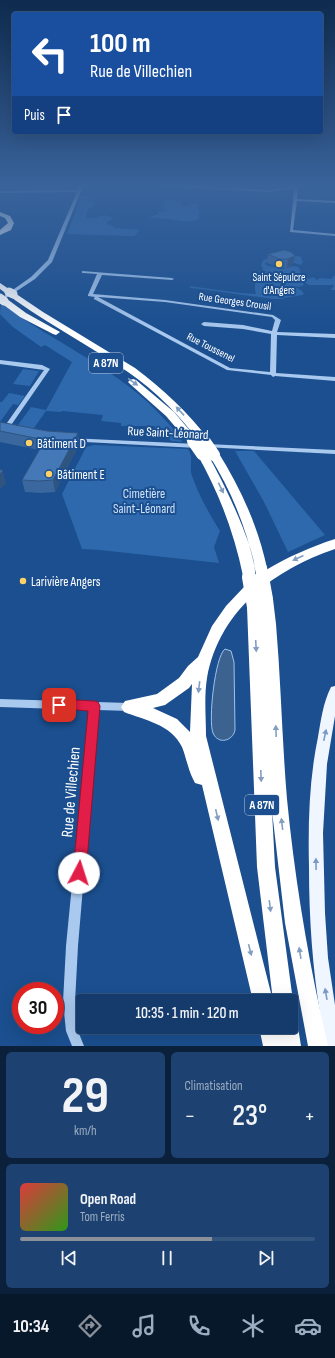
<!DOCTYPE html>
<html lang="fr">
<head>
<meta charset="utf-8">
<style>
	:root { --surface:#143b6b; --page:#1d4271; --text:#f1f3f6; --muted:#9dadc1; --line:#33557e; --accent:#8c9099 }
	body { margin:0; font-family:"Sofia Sans Condensed",sans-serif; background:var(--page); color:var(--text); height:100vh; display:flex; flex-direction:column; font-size:15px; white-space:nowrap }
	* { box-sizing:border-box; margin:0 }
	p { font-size:13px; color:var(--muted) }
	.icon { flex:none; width:22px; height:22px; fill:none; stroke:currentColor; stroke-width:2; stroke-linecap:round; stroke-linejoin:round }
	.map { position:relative; height:1046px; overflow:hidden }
	.panel { display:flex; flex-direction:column; gap:6px; padding:6px; background:#0b203b; flex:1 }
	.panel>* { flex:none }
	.banner { position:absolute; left:12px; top:12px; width:311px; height:122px; border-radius:4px; box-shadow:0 4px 16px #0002,0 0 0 1px var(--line); background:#1a4fa0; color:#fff; overflow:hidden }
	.speed { position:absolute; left:12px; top:982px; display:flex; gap:8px; font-size:20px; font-weight:700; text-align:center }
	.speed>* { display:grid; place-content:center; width:52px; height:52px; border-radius:50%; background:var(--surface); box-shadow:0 4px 16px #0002,0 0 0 1px var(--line); line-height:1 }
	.speed .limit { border:6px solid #d22; background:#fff; color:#111 }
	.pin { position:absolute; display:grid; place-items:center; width:34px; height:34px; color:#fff; margin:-17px; border-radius:8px; box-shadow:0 2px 6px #0006 }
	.me { position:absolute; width:44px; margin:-22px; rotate:5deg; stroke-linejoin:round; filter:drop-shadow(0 0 3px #0008) }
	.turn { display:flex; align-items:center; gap:14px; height:84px; padding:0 12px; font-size:18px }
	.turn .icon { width:52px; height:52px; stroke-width:2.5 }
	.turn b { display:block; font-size:28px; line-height:34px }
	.then { display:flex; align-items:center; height:38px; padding:0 12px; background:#0003; gap:8px; font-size:15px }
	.big { font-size:30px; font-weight:600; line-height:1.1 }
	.panel .tile { flex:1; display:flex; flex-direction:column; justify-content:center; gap:6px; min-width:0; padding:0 14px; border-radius:6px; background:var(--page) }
	.panel .dial { align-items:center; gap:0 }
	.dial b { font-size:52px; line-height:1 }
	.song { display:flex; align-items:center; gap:12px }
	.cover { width:48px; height:48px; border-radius:6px; background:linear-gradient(135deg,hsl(0 70% 55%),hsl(110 70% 35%)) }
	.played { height:4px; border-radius:2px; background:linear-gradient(90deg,var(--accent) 65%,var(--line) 65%) }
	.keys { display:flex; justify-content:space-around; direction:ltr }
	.heat { display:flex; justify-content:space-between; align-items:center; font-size:22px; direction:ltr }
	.panel .tiles { flex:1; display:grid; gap:6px; grid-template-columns:1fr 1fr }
	.tile:last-child { grid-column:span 2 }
	.trip { position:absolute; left:76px; top:994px; width:222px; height:40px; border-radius:4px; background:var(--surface); box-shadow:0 4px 16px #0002,0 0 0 1px var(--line); font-weight:600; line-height:40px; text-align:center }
	.dock { display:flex; height:64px; justify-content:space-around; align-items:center; background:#08182b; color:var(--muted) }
	.dock .icon { width:28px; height:28px }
	.dock .selected { color:var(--accent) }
	.dock b { font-size:18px; color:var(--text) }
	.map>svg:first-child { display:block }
	.green { fill:#2e69ad }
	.water { fill:#3c6290; stroke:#9cc4f0 }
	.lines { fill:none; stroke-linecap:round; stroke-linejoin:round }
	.minor { fill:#a9c9ee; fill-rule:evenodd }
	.major { fill:#f0f6ff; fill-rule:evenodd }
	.highway { fill:#fff; fill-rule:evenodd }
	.highway-bridge-far2 { stroke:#fff; stroke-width:9 }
	.highway-bridge-far1 { stroke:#fff; stroke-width:12 }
	.highway-bridge { stroke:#fff; stroke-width:14 }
	.wall { fill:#3a679d }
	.shaded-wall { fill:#305480 }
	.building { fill:#4478b7; stroke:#305480 }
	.oneway { fill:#829ec1 }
	.oneway2 { fill:#7b9ac1 }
	.route { fill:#e11d48; stroke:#92132f }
	.poi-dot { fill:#ffd166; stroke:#1b4f8f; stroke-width:1.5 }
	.labels { text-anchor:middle; stroke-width:4; stroke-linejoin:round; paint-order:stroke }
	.far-poi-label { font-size:11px; fill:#fff; stroke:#1b4f8f }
	.far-street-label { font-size:11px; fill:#fff; stroke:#1b4f8f }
	.shield { fill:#1b4f8f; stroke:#bbcadd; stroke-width:1 }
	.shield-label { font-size:12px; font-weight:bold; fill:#fff }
	.street-label { font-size:13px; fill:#fff; stroke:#1b4f8f }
	.poi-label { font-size:13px; fill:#fff; stroke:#1b4f8f; text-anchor:start }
	.park-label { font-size:13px; fill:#cfe3fa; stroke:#1b4f8f }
	.near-street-label { font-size:16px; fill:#fff; stroke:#1b4f8f }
</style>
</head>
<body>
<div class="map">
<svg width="335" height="1046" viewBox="0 0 335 1046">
	<rect width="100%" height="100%" fill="#1b4f8f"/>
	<!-- green -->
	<path class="green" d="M81,196H88L89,201H94L95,205C89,209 85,211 87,218H98L97,217L104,215L114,218L107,222V224L113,226L114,228L140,230L134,236L67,234Z
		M164,200L179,201L182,203L181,206L185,207L192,203L200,204L197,207L200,213L198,214L199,218C190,225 179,220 168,219C161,218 155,219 149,217L159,214L158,212L167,211L162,208L165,204L163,202Z
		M287,254L302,257L301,259L303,261L301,265L294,263L268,262L265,263L266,265L282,269L294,266L299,267L300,272L309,279L313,277L317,280L320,278L331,279L335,275V290H331L334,285H309L304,282L303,283L304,285L299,287L294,286L302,291L304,294L302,295L284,298L283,299H273L201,289L191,288L189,286L240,293L256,294C253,285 256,272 268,272L262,270L263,268L261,266L263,260L272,257Z
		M1,303C56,345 120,368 167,422C172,428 180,435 182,442L171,441L168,437L153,436L155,426H121V423L101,421L103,415L62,411L61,412L46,411L32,431L16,428L31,407L46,410L72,362L45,345L41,347L13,327L0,314Z
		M23,369L39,371L30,386L13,384Z
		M9,393L25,396L18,405L13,404L0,422V402H2Z
		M94,445L188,449C194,457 189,467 192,476C199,495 209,514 220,531L214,547L219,563L100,550L82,549L62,494L86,447Z
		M235,451H254L325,535L288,552L264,502Z"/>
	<!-- water -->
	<path class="water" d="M225,649L231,651L234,662L235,730C233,741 218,745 213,733C208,721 215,656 225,649Z"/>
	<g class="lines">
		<!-- minor -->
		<path class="minor" d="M80,184H84L52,262L35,279L0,302V299L31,277L48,260L77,192L0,193V191L78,190Z
			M138,184H162L269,190L305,184H315L296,188L298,190L297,199L335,201V203L297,201L293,230L335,234V236L290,232L294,190L293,188L269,192L140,185Z
			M82,271L172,278L174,279L172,280L102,275L93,294L165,300L273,315L281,320L277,332L335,334V338L277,335L276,373L335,377V381L275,376L273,377L271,375L227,370L94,299V298L95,297L88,296V295L97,274L84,273H82ZM98,297L165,302L272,317L275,320L272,331L243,325L204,322L201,324L204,326L243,329L271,334L270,372L230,368Z
			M0,360L42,365L50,369L7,431L5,432L2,430L44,370L0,364Z
			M69,438L197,444L200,446L197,448L67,441L66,440Z
			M207,444L335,450V454L205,447L204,446Z
			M0,699L129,703L132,704L133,707L132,710L129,711L98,710L78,946L75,1002L78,1031L84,1046H72L66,1031L63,1002L66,946L89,710L0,707Z"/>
		<!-- major -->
		<path class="major" d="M335,686V716L327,764L323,833L325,913L328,958L335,1005V1046H326C314,987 309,928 309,868C308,824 309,780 318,737C321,720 323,703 331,687Z"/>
		<!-- highway -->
		<path class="highway" d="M0,212L10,216L14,223L11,230L0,235V230L8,223L5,218L0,216Z
			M0,283L43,312L135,368C163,389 188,412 209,440L210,442L209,444H201C181,417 156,391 128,372C86,343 40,320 0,289Z
			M1,299H7L26,313L60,332L56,335L53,334L20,317L1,303Z
			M133,379L136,380L174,412L197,439L198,441L197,443H189L166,416L130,384L128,382L130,380Z
			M202,450L206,452C218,470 263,561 254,579L262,572L256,571L255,568C246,527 231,490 209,455L210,452H218C241,489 258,526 267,568L266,570C288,557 310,547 335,539V549C273,570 219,611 207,678C204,697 206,717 206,736L273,1001H253L202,785L195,783L193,779C188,769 186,757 182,747C171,724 144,720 124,712L121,707L125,701L157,694L179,678L188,666L198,657L212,626L226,606L243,588L253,580L249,581L244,580L243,576C234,532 219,493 197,454L198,452ZM192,684L190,732L177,719L153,708L165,705L189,688Z
			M266,594L271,595L273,599L276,624C281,682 282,740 287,799C295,882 309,964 328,1046H308L285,923L272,811L275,867L293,1001L291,1006V1001H273L257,867L247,607L249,603L254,602L259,603L260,606L259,599L261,595Z
			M291,1018L295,1020L298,1027L301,1046H263L259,1027H291Z"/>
		<!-- highway-bridge-far2 -->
		<path class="highway-bridge-far2" d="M9,292L13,294
			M0,298L4,301"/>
		<!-- highway-bridge-far1 -->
		<path class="highway-bridge-far1" d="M193,441L202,454
			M205,442L214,455
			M261,568L263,578
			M249,576V578"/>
		<!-- highway-bridge -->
		<path class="highway-bridge" d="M249,577L254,607
			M262,577L266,599"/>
	</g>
	<!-- wall -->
	<path class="wall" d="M284,250L293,264L287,268L278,267L267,263L268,254Z
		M0,422L79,445L55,492L41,493L25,492L22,480L39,450L0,442Z"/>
	<!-- shaded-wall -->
	<path class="shaded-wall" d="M295,256L293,264L287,268L288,259Z
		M78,433L79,445L55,492L53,480Z
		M3,471L6,484L0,489V474Z"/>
	<!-- building -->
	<path class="building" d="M284,250L291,252L295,256L288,259H279L268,254Z
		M0,422L47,431L78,433L53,480L39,481L22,480L45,440L0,431Z
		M0,469L3,471L0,474Z"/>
	<!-- one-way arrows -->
	<defs><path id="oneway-solid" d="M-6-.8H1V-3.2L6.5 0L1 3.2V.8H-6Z"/></defs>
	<g class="oneway">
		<use href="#oneway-solid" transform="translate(133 382) rotate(36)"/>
		<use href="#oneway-solid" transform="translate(180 411) rotate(-133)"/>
		<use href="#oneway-solid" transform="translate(221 488) rotate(64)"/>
		<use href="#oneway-solid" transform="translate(298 558) rotate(155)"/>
		<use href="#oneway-solid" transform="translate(256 646) rotate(87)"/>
		<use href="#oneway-solid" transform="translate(199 687) rotate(97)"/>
		<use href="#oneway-solid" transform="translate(276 731) rotate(-92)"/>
		<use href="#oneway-solid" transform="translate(261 776) rotate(88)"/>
		<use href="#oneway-solid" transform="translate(217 815) rotate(77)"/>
		<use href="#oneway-solid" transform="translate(282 824) rotate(-97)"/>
		<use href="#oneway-solid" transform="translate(270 906) rotate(83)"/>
		<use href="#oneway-solid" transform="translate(250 950) rotate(76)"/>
		<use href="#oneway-solid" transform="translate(300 953) rotate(-99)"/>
	</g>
	<g class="oneway2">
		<use href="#oneway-solid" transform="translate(325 735) rotate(-78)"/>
		<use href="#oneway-solid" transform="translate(316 864) rotate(-91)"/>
		<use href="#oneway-solid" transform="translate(326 994) rotate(-100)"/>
	</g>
	<!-- sky -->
	<linearGradient id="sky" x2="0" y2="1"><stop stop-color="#0f2b4f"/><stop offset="0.56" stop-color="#39639b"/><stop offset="1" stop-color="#39639b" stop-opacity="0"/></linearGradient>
	<rect width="335" height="331" fill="url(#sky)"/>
	<!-- route -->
	<path class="route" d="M59,699L94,701L98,702L100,706L86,873L84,878L79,880L75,878L73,873L88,711L55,708L53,705L55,701Z"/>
	<!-- markers -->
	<g class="poi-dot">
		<circle cx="279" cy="264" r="4"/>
		<circle cx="29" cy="443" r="4"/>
		<circle cx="49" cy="474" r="4"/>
		<circle cx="23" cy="581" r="4"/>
	</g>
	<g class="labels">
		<!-- far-poi labels -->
		<g class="far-poi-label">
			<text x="279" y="281">Saint Sépulcre<tspan x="279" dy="13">d'Angers</tspan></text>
		</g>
		<!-- far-street labels -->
		<g class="far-street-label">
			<text transform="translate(235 301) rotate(8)" y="4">Rue Georges Crousil</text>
			<text transform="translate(211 347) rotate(27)" y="4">Rue Toussenel</text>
		</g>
		<!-- shield labels -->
		<g class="shield">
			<rect x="89" y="353" width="34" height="20" rx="3"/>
			<rect x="245" y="795" width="34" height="20" rx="3"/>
		</g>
		<g class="shield-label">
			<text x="106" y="367">A 87N</text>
			<text x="262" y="809">A 87N</text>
		</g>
		<!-- street labels -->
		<g class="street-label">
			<text transform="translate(168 432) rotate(3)" y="5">Rue Saint-Léonard</text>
		</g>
		<!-- poi labels -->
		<g class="poi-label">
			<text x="37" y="448">Bâtiment D</text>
			<text x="57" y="479">Bâtiment E</text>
			<text x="31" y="586">Larivière Angers</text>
		</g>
		<!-- park labels -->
		<g class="park-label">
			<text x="144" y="498">Cimetière<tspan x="144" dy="15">Saint-Léonard</tspan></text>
		</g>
		<!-- near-street labels -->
		<g class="near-street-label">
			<text transform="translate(70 792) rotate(-85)" y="6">Rue de Villechien</text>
		</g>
	</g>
</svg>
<div class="speed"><div class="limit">30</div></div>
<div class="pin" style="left:59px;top:705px;background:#d93025"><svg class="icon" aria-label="arrive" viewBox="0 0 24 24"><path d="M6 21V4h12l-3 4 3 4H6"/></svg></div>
<svg class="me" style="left:79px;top:873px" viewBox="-20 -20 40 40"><circle r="19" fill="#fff"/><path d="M0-13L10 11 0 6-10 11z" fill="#e11d48"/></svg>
<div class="trip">10:35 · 1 min · 120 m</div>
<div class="banner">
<div class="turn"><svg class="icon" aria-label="left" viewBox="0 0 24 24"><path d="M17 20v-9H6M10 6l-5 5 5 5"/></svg><div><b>100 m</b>Rue de Villechien</div></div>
<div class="then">Puis<svg class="icon" aria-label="arrive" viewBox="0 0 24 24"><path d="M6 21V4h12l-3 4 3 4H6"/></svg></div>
</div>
</div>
<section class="panel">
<div class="tiles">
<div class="tile dial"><b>29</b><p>km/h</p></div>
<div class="tile"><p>Climatisation</p>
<div class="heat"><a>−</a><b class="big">23°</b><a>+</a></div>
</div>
<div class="tile">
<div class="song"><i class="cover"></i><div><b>Open Road</b><p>Tom Ferris</p></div></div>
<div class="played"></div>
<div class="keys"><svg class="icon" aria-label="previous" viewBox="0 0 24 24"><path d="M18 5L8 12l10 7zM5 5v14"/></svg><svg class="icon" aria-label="pause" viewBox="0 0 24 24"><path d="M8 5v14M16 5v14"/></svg><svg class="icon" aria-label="next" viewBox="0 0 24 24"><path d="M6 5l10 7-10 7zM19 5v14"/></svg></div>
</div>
</div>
</section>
<nav class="dock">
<b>10:34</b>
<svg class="icon selected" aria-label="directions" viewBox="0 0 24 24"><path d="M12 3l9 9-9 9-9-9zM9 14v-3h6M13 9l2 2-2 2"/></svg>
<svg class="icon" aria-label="music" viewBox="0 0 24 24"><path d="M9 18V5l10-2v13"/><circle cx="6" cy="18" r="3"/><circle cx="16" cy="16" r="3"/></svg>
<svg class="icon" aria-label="phone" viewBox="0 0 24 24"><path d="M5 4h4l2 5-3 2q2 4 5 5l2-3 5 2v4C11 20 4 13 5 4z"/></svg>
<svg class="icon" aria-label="climate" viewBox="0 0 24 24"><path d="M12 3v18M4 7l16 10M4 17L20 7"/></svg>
<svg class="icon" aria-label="car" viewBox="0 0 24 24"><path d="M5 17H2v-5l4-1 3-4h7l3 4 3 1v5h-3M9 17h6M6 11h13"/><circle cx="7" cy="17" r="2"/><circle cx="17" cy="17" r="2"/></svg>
</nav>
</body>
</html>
